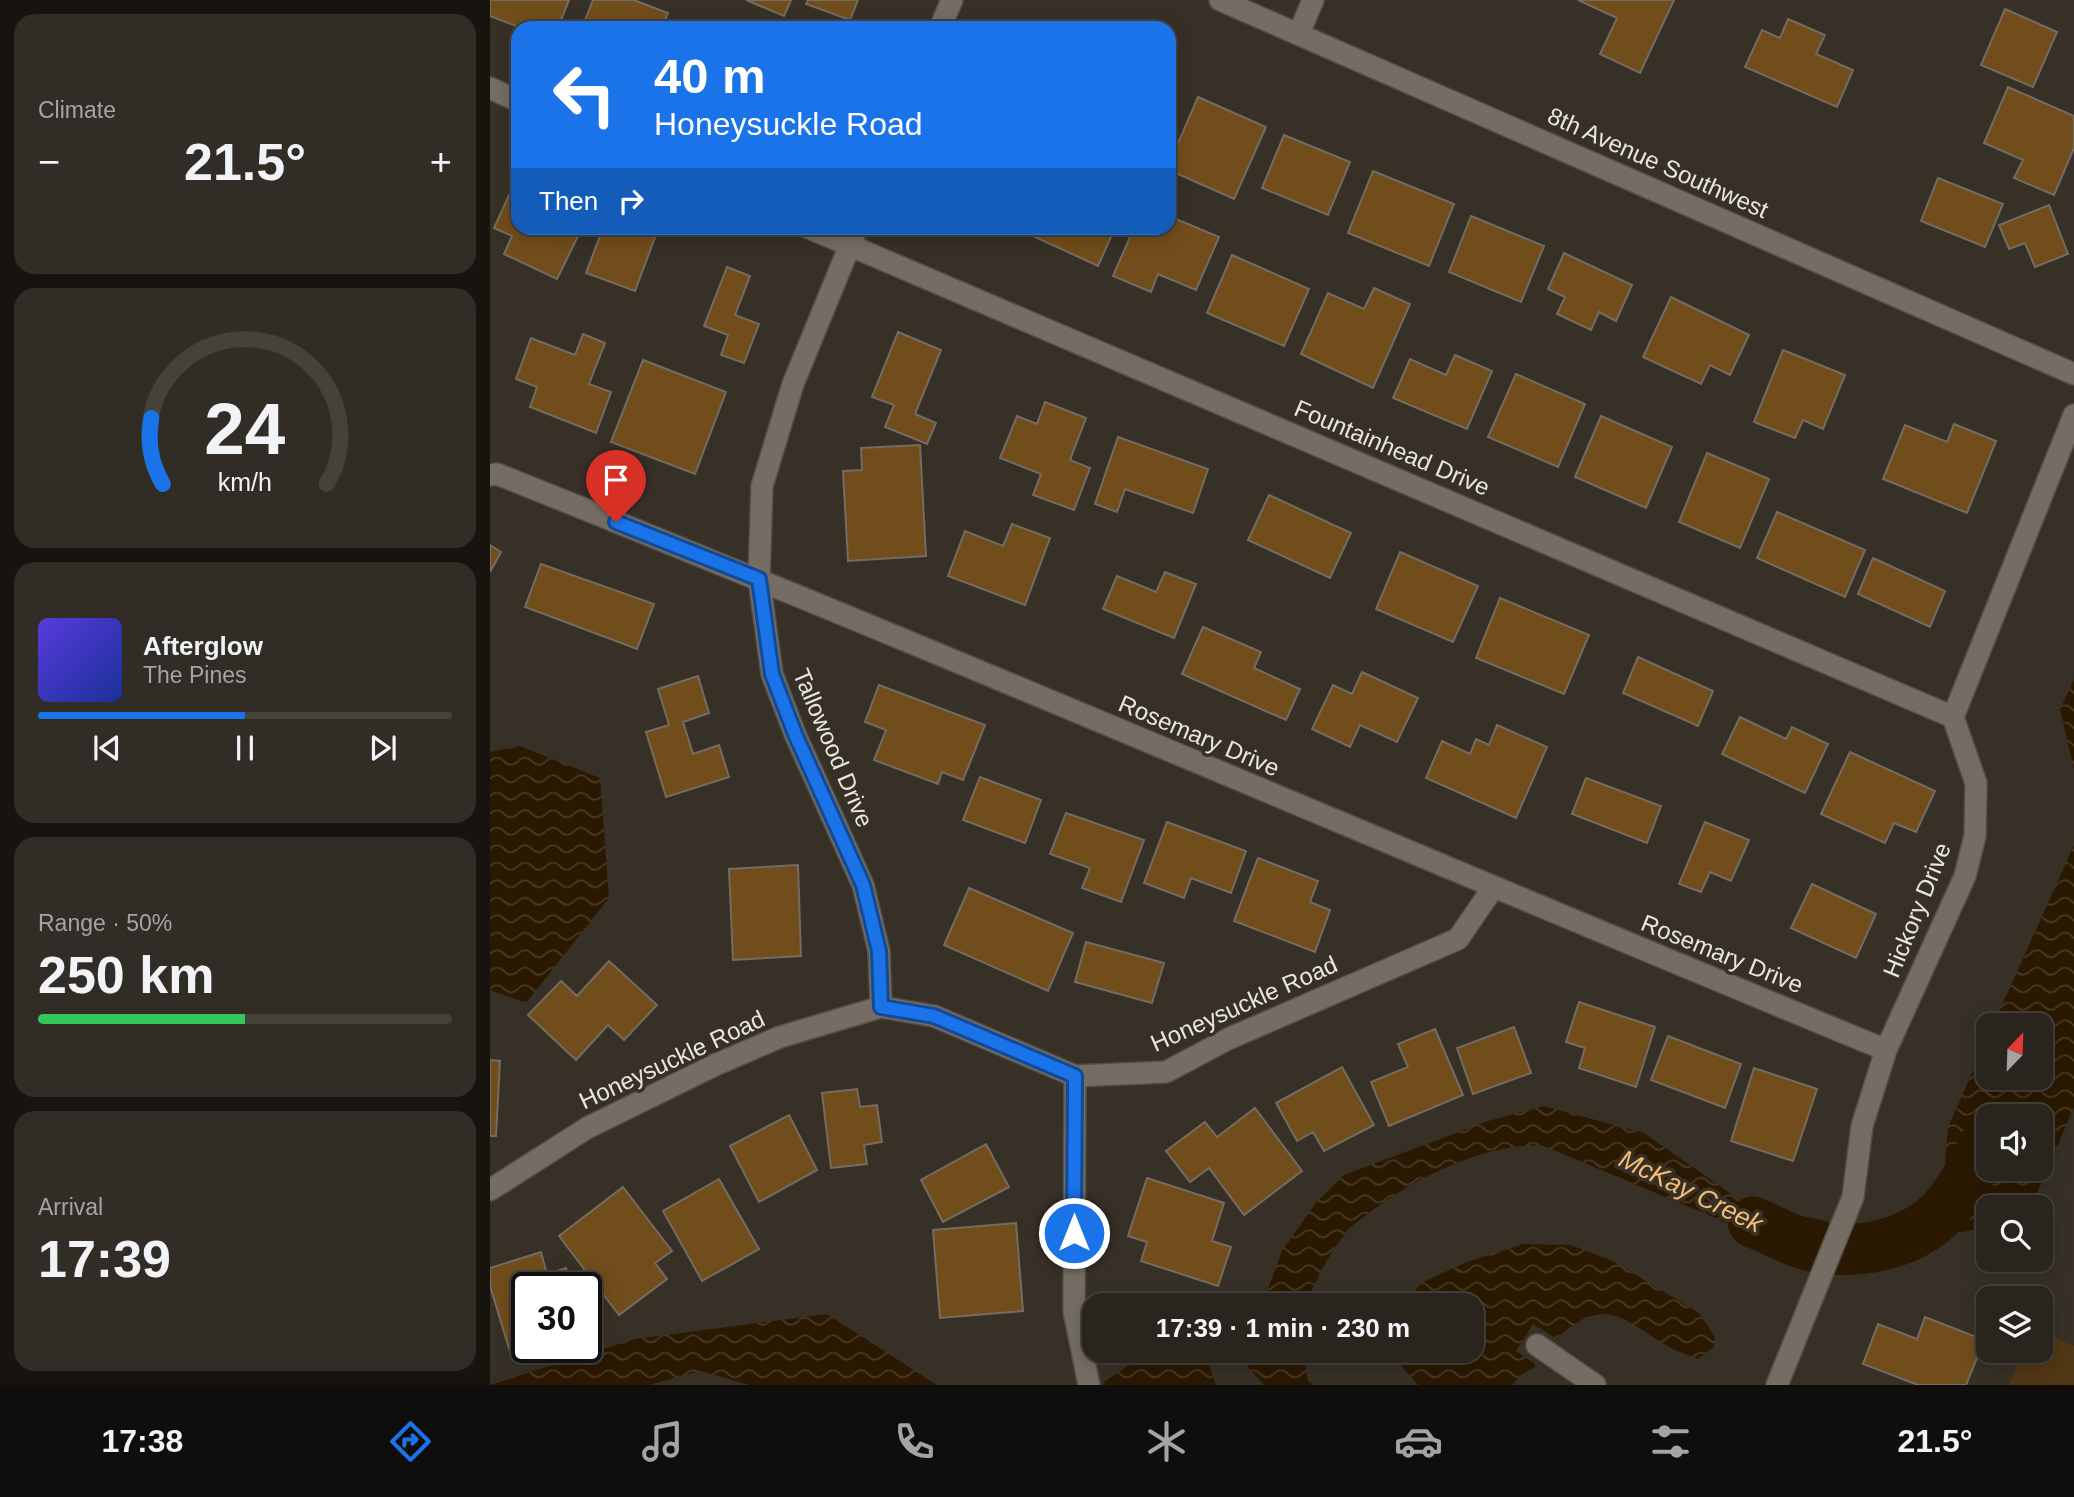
<!DOCTYPE html>
<html lang="en">
<head>
<meta charset="utf-8">
<style>
	:root { --surface:#29241d; --page:#312c26; --text:#f1f3f6; --muted:#a5a4a4; --line:#45413b; --accent:#1a73e8 }
	body { margin:0; font-family:Arial,sans-serif; background:var(--page); color:var(--text); height:100vh; display:flex; flex-direction:column; font-size:26px; white-space:nowrap }
	* { box-sizing:border-box; margin:0 }
	p { font-size:23px; color:var(--muted) }
	.icon { flex:none; width:38px; height:38px; fill:none; stroke:currentColor; stroke-width:2; stroke-linecap:round; stroke-linejoin:round }
	.map { position:relative; flex:1; overflow:hidden }
	.drawer { display:flex; flex-direction:column; gap:14px; padding:14px; background:#171410; width:490px }
	.drawer>* { flex:none }
	.hud { position:absolute; left:21px; top:21px; width:665px; height:214px; border-radius:21px; box-shadow:0 4px 18px #0003,0 0 0 2px var(--line); background:#1a73e8; color:#fff; overflow:hidden }
	.needle { width:46px; rotate:23deg }
	.buttons { position:absolute; left:1486px; top:1013px; display:grid; gap:14px }
	.buttons a { display:grid; place-items:center; width:77px; height:77px; border-radius:14px; background:var(--surface); box-shadow:0 4px 18px #0003,0 0 0 2px var(--line); font-size:35px }
	.speed { position:absolute; left:21px; top:1272px; display:flex; gap:14px; font-size:35px; font-weight:700; text-align:center }
	.speed>* { display:grid; place-content:center; width:91px; height:91px; border-radius:50%; background:var(--surface); box-shadow:0 4px 18px #0003,0 0 0 2px var(--line); line-height:1 }
	.speed .limit { border:4px solid #111; border-radius:10px; background:#fff; color:#111 }
	.pin { position:absolute; display:grid; place-items:center; width:60px; height:60px; color:#fff; margin:-72px -30px; border-radius:50% 50% 50% 0; rotate:-45deg; box-shadow:0 0 7px #0007 }
	.pin .icon { rotate:45deg }
	.me { position:absolute; width:77px; margin:-38px; rotate:0deg; stroke-linejoin:round; filter:drop-shadow(0 0 5px #0008) }
	.turn { display:flex; align-items:center; gap:24px; height:147px; padding:0 28px; font-size:32px }
	.turn .icon { width:91px; height:91px; stroke-width:2.5 }
	.turn b { display:block; font-size:49px; line-height:60px }
	.then { display:flex; align-items:center; height:66px; padding:0 28px; background:#0003; gap:14px; font-size:26px }
	.big { font-size:52px; font-weight:700; line-height:1.1 }
	.drawer .card { flex:1; display:flex; flex-direction:column; justify-content:center; gap:10px; min-width:0; padding:0 24px; border-radius:21px; background:var(--page) }
	.drawer .dial { align-items:center; gap:0 }
	.dial svg { height:182px; overflow:visible; fill:none; stroke:var(--line); stroke-width:7; stroke-linecap:round; text-anchor:middle }
	.dial text { fill:var(--text); stroke:none }
	.song { display:flex; align-items:center; gap:21px }
	.cover { width:84px; height:84px; border-radius:10px; background:linear-gradient(135deg,hsl(250 70% 55%),hsl(230 70% 35%)) }
	.played { height:7px; border-radius:4px; background:linear-gradient(90deg,var(--accent) 50%,var(--line) 50%) }
	.keys { display:flex; justify-content:space-around; direction:ltr }
	.heat { display:flex; justify-content:space-between; align-items:center; font-size:38px; direction:ltr }
	.charge { height:10px; border-radius:5px; background:linear-gradient(90deg,#34c759 50%,var(--line) 0) }
	.trip { position:absolute; left:592px; top:1293px; width:402px; height:70px; border-radius:21px; background:var(--surface); box-shadow:0 4px 18px #0003,0 0 0 2px var(--line); font-weight:700; line-height:70px; text-align:center }
	.tab-bar { display:flex; height:112px; justify-content:space-around; align-items:center; background:#100e0c; color:var(--muted) }
	.tab-bar .icon { width:49px; height:49px }
	.tab-bar .active { color:var(--accent) }
	.tab-bar b { font-size:32px; color:var(--text) }
	main { display:flex; flex:1; min-height:0 }
	.map>svg:first-child { display:block }
	.pitch { fill:#513714 }
	.water { fill:url(#water-waves); fill-rule:evenodd }
	.lines { fill:none; stroke-linecap:round; stroke-linejoin:round }
	.river { stroke:#2b1800; stroke-width:51 }
	.building { fill:#714d1b; stroke:#746c62; stroke-width:2 }
	.minor-casing { stroke:#534d45; stroke-width:24 }
	.tertiary-casing { stroke:#534d45; stroke-width:24 }
	.minor { stroke:#756d63; stroke-width:21 }
	.tertiary { stroke:#756d63; stroke-width:21 }
	.route-casing { stroke:#114b97; stroke-width:18 }
	.route { stroke:#1a73e8; stroke-width:12 }
	.labels { text-anchor:middle; stroke-width:7; stroke-linejoin:round; paint-order:stroke }
	.street-label { font-size:24px; fill:#eae5e0; stroke:#373027 }
	.water-label { font-size:26px; font-style:italic; fill:#f5bc74; stroke:#373027 }
</style>
</head>
<body>
<main>
<section class="drawer">
<div class="card"><p>Climate</p>
<div class="heat"><a>−</a><b class="big">21.5°</b><a>+</a></div>
</div>
<div class="card dial"><svg viewBox="0 0 100 80">
<path d="M14 69A42 42 0 1 1 86 69"/>
<path d="M14 69A42 42 0 0 1 9 40" stroke="#1a73e8"/>
<text x="50" y="56" font-size="32" font-weight="700">24</text>
<text x="50" y="72" font-size="11">km/h</text>
</svg></div>
<div class="card">
<div class="song"><i class="cover"></i><div><b>Afterglow</b><p>The Pines</p></div></div>
<div class="played"></div>
<div class="keys"><svg class="icon" aria-label="previous" viewBox="0 0 24 24"><path d="M18 5L8 12l10 7zM5 5v14"/></svg><svg class="icon" aria-label="pause" viewBox="0 0 24 24"><path d="M8 5v14M16 5v14"/></svg><svg class="icon" aria-label="next" viewBox="0 0 24 24"><path d="M6 5l10 7-10 7zM19 5v14"/></svg></div>
</div>
<div class="card"><p>Range · 50%</p><b class="big">250 km</b><div class="charge"></div></div>
<div class="card"><p>Arrival</p><b class="big">17:39</b></div>
</section>
<div class="map">
<svg width="1584" height="1385" viewBox="0 0 1584 1385">
	<defs>
		<pattern id="water-waves" width="16" height="10" patternUnits="userSpaceOnUse" patternTransform="scale(1.75)"><rect width="16" height="10" fill="#2b1800"/><path d="M0 5q4-4 8 0t8 0" fill="none" stroke="#4a3925"/></pattern>
	</defs>
	<rect width="100%" height="100%" fill="#373027"/>
	<!-- pitch -->
	<path class="pitch" d="M1551,1332L1584,1346V1385H1519L1533,1351H1550Z"/>
	<!-- water -->
	<path class="water" d="M1584,679V769L1570,710Z
		M30,746L110,778L119,898L36,1003L0,990V752Z
		M1584,845V1107L1541,1207L1498,1208V1227L1462,1234L1364,1270L1352,1267L1368,1226L1394,1230L1452,1194L1458,1127L1498,1038V1078H1550V1026L1503,1025ZM1550,1116V1169H1498V1116Z
		M1053,1106L1154,1133L1260,1207L1338,1221L1323,1259L1054,1146C999,1141 920,1180 878,1214C871,1219 862,1225 857,1231C839,1253 826,1280 815,1305H772L792,1251L825,1204L854,1175L998,1121Z
		M1033,1244L1081,1245L1123,1261L1209,1313L1225,1337L1224,1347L1208,1359C1200,1356 1191,1353 1183,1349C1165,1340 1134,1314 1115,1314C1098,1313 1077,1328 1067,1339L1043,1324L1026,1351L1045,1364V1367L1031,1375L1022,1385H928L899,1351H982V1306L912,1305L933,1282L977,1262Z
		M337,1314L447,1385H259L211,1371L158,1385H0L145,1339Z
		M660,1351H714L726,1385H615L614,1382Z
		M760,1351H813L818,1381L823,1385H774L758,1367Z"/>
	<g class="lines">
		<!-- river -->
		<path class="river" d="M1263,1222C1280,1229 1299,1240 1318,1245C1366,1257 1428,1245 1460,1203C1475,1184 1487,1161 1498,1138"/>
	</g>
	<!-- building -->
	<path class="building" d="M0,0H79L68,28H31L0,16Z
		M103,0H144L178,13L172,28H92Z
		M256,0H301L294,16Z
		M318,0H368L360,20L316,4Z
		M1088,0H1184L1150,73L1110,54L1127,18Z
		M1515,9L1567,32L1543,87L1491,65Z
		M1298,19L1335,35L1326,54L1363,70L1347,107L1255,67L1272,30L1290,38Z
		M1518,87L1584,116V148L1564,195L1524,178L1533,160L1494,143Z
		M708,97L776,127L744,199L679,170V164Z
		M794,135L860,162L838,215L772,188Z
		M883,171L964,204L939,266L858,233Z
		M1448,178L1513,204L1495,247L1431,221Z
		M21,191L28,195V228H92L67,279L14,254L22,236L4,228Z
		M1559,205L1578,254L1545,267L1535,243L1519,249L1509,225Z
		M679,216L729,237L706,290L668,274L661,292L623,276L644,228H657L665,231L666,228H679Z
		M981,216L1054,246L1031,302L959,272Z
		M113,228H155L167,232L145,291L96,273Z
		M531,228H625L608,266L530,230Z
		M1074,253L1142,285L1126,321L1109,312L1101,330L1067,314L1075,297L1058,289Z
		M742,255L819,289L794,346L717,313Z
		M237,267L260,276L245,315L269,324L254,363L231,355L238,335L214,326Z
		M884,288L920,304L883,388L811,354L838,293L874,309Z
		M1181,297L1259,335L1240,375L1220,365L1211,384L1153,357Z
		M408,332L451,350L425,414L446,423L437,444L395,427L404,405L382,397Z
		M93,334L115,343L99,384L121,392L106,433L40,407L47,387L26,379L41,338L85,355Z
		M1293,350L1355,375L1333,429L1313,420L1305,438L1264,422Z
		M965,355L1002,371L977,429L903,398L920,359L956,375Z
		M153,360L236,392L205,474L121,442Z
		M1026,374L1095,404L1068,467L998,437Z
		M555,402L596,418L580,460L600,468L584,510L543,495L551,474L510,458L527,416L547,424Z
		M1111,416L1182,447L1156,508L1085,477Z
		M1464,424L1506,441L1477,513L1393,479L1415,425L1457,442Z
		M628,437L718,469L703,513L635,489L627,512L605,504Z
		M430,445L436,556L358,561L353,471L372,470L371,448Z
		M1217,453L1279,479L1250,548L1189,522Z
		M779,495L861,533L840,578L758,540Z
		M1287,512L1375,550L1355,597L1267,558Z
		M522,524L560,538L535,605L458,576L475,531L513,546Z
		M0,545L11,552L0,572Z
		M910,552L988,586L963,642L886,609Z
		M1383,558L1455,591L1440,627L1368,594Z
		M51,564L164,604L147,649L35,607Z
		M675,572L706,584L684,638L613,609L627,576L666,592Z
		M1010,598L1099,635L1074,694L986,658Z
		M713,627L771,652L764,668L810,689L796,720L692,674Z
		M1148,657L1223,691L1208,726L1133,693Z
		M872,672L928,698L907,742L870,725L860,747L822,729L843,685L862,694Z
		M208,676L219,713L193,722L203,754L229,745L239,777L176,797L156,732L179,725L168,689Z
		M389,685L495,725L473,780L452,772L448,784L384,760L396,730L375,722Z
		M1250,717L1296,739L1302,727L1338,744L1315,793L1232,754Z
		M1007,725L1057,747L1026,818L936,778L952,741L980,754L986,739L999,745Z
		M1360,752L1445,791L1426,832L1404,823L1395,843L1331,814Z
		M490,777L551,800L535,843L473,820Z
		M1096,778L1171,806L1157,843L1082,814Z
		M576,813L654,840L631,902L592,888L600,868L560,854Z
		M677,822L756,851L741,893L701,878L694,898L654,883Z
		M1215,822L1259,840L1241,881L1220,872L1211,892L1189,884Z
		M768,858L828,881L820,902L840,910L825,952L744,921Z
		M308,865L311,956L243,960L239,869Z
		M1322,884L1386,914L1366,958L1301,928Z
		M479,888L583,933L558,991L454,945Z
		M596,942L674,963L662,1003L585,982Z
		M119,961L167,1005L134,1040L118,1025L86,1060L38,1015L71,981L87,996Z
		M1089,1002L1165,1027L1146,1087L1089,1068L1095,1048L1076,1042Z
		M1024,1027L1041,1073L983,1094L967,1048Z
		M945,1029L973,1095L899,1126L881,1082L918,1067L908,1044Z
		M1178,1036L1251,1064L1235,1108L1161,1080Z
		M0,1060L10,1061L6,1136H0Z
		M852,1067L884,1125L834,1151L823,1132L807,1141L786,1103Z
		M1264,1068L1327,1089L1303,1161L1241,1141Z
		M367,1089L370,1107L387,1105L392,1142L374,1145L377,1164L341,1168L332,1093Z
		M765,1108L812,1171L754,1215L719,1168L700,1182L676,1151L715,1122L727,1137Z
		M299,1115L327,1170L269,1202L240,1146Z
		M496,1144L519,1187L453,1222L431,1180Z
		M657,1178L734,1203L722,1241L741,1247L728,1286L651,1261L657,1242L638,1236Z
		M229,1179L269,1249L212,1281L173,1211Z
		M133,1187L182,1251L165,1263L177,1279L129,1315L69,1236Z
		M526,1223L533,1311L450,1318L443,1230Z
		M51,1252L57,1274L76,1268L82,1288H37V1348H46L21,1355L0,1286V1268Z
		M1435,1317L1494,1340L1476,1385H1428L1373,1364L1388,1324L1427,1339Z"/>
	<g class="lines">
		<!-- minor casing -->
		<g class="minor-casing">
			<path id="minor" d="M450,28L462,0
				M809,33L823,0
				M0,88L28,101
				M319,228L1463,717
				M367,228L303,384L272,486L269,579L282,674L305,734L373,885L389,951L391,1007
				M0,475L7,474C473,660 932,859 1396,1050
				M585,1076L584,1311L599,1385
				M0,1190L97,1128L225,1065L290,1037L391,1007L444,1016L585,1076L676,1072L738,1039L968,939L1003,888
				M1047,1345L1105,1385
				M1287,1385L1363,1197L1372,1126L1396,1050L1475,876L1485,836L1486,783L1463,717L1584,415"/>
		</g>
		<!-- tertiary casing -->
		<g class="tertiary-casing">
			<path id="tertiary" d="M730,0L1584,374"/>
		</g>
		<!-- minor -->
		<use href="#minor" class="minor"/>
		<!-- tertiary -->
		<use href="#tertiary" class="tertiary"/>
	</g>
	<g class="lines">
		<!-- route casing -->
		<g class="route-casing">
			<path id="route" d="M126,522L269,579L282,674L305,734L373,885L389,951L391,1007L444,1016L585,1076L584,1233"/>
		</g>
		<!-- route -->
		<use href="#route" class="route"/>
	</g>
	<g class="labels">
		<!-- street labels -->
		<g class="street-label">
			<text transform="translate(1168 163) rotate(24)" y="8">8th Avenue Southwest</text>
			<text transform="translate(902 448) rotate(23)" y="8">Fountainhead Drive</text>
			<text transform="translate(709 736) rotate(23)" y="8">Rosemary Drive</text>
			<text transform="translate(343 748) rotate(67)" y="8">Tallowood Drive</text>
			<text transform="translate(1427 910) rotate(-68)" y="8">Hickory Drive</text>
			<text transform="translate(1232 954) rotate(22)" y="8">Rosemary Drive</text>
			<text transform="translate(754 1004) rotate(-24)" y="8">Honeysuckle Road</text>
			<text transform="translate(182 1060) rotate(-25)" y="8">Honeysuckle Road</text>
		</g>
		<!-- water labels -->
		<g class="water-label">
			<text transform="translate(1201 1191) rotate(26)" y="9">McKay Creek</text>
		</g>
	</g>
</svg>
<div class="buttons">
<a><svg class="needle" viewBox="-14 -14 28 28"><path d="M0-13l5 13h-10z" fill="#e53935"/><path d="M0 13l5-13h-10z" fill="#a5a4a4"/></svg></a>
<a><svg class="icon" aria-label="sound" viewBox="0 0 24 24"><path d="M4 9h4l5-4v14l-5-4H4zM17 9q2 3 0 6"/></svg></a>
<a><svg class="icon" aria-label="search" viewBox="0 0 24 24"><circle cx="10" cy="10" r="6"/><path d="M15 15l6 6"/></svg></a>
<a><svg class="icon" aria-label="layers" viewBox="0 0 24 24"><path d="M12 4l9 5-9 5-9-5zM3 14l9 5 9-5"/></svg></a>
</div>
<div class="speed"><div class="limit">30</div></div>
<div class="pin" style="left:126px;top:522px;background:#d93025"><svg class="icon" aria-label="arrive" viewBox="0 0 24 24"><path d="M6 21V4h12l-3 4 3 4H6"/></svg></div>
<svg class="me" style="left:584px;top:1233px" viewBox="-20 -20 40 40"><circle r="17" fill="#1a73e8" stroke="#fff" stroke-width="3"/><path d="M0-11L8 9 0 5-8 9z" fill="#fff"/></svg>
<div class="trip">17:39 · 1 min · 230 m</div>
<div class="hud">
<div class="turn"><svg class="icon" aria-label="left" viewBox="0 0 24 24"><path d="M17 20v-9H6M10 6l-5 5 5 5"/></svg><div><b>40 m</b>Honeysuckle Road</div></div>
<div class="then">Then<svg class="icon" aria-label="right" viewBox="0 0 24 24"><path d="M7 20v-9h11M14 6l5 5-5 5"/></svg></div>
</div>
</div>
</main>
<nav class="tab-bar">
<b>17:38</b>
<svg class="icon active" aria-label="directions" viewBox="0 0 24 24"><path d="M12 3l9 9-9 9-9-9zM9 14v-3h6M13 9l2 2-2 2"/></svg>
<svg class="icon" aria-label="music" viewBox="0 0 24 24"><path d="M9 18V5l10-2v13"/><circle cx="6" cy="18" r="3"/><circle cx="16" cy="16" r="3"/></svg>
<svg class="icon" aria-label="phone" viewBox="0 0 24 24"><path d="M5 4h4l2 5-3 2q2 4 5 5l2-3 5 2v4C11 20 4 13 5 4z"/></svg>
<svg class="icon" aria-label="climate" viewBox="0 0 24 24"><path d="M12 3v18M4 7l16 10M4 17L20 7"/></svg>
<svg class="icon" aria-label="car" viewBox="0 0 24 24"><path d="M5 17H2v-5l4-1 3-4h7l3 4 3 1v5h-3M9 17h6M6 11h13"/><circle cx="7" cy="17" r="2"/><circle cx="17" cy="17" r="2"/></svg>
<svg class="icon" aria-label="filters" viewBox="0 0 24 24"><path d="M4 7h16M4 17h16"/><circle cx="9" cy="7" r="2"/><circle cx="15" cy="17" r="2"/></svg>
<b>21.5°</b>
</nav>
</body>
</html>
